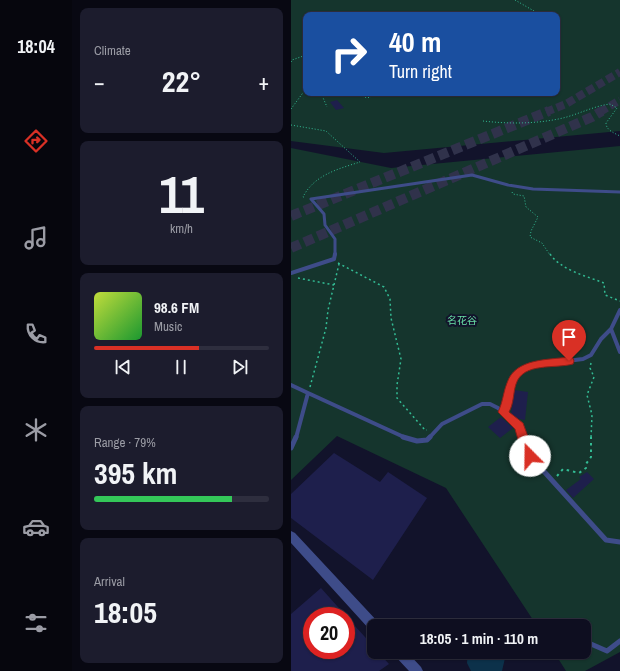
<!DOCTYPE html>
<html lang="en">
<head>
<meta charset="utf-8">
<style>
	:root { --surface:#0e0e20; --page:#1c1c2d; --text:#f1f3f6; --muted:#9b9ca5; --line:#2e2e3e; --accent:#d93025 }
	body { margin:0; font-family:"Archivo Narrow","Noto Sans SC",sans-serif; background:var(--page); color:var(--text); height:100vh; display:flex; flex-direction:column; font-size:15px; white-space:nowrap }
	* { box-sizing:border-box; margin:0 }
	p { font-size:13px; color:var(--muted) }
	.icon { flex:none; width:22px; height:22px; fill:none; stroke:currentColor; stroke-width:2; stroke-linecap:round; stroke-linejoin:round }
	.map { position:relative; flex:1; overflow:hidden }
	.sheet { display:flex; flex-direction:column; gap:8px; padding:8px; background:#080812; width:219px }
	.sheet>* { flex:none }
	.hud { position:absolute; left:12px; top:12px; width:257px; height:84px; border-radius:8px; box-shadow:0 1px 3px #0004,0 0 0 1px var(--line); background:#1a4fa0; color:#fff; overflow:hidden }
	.speed { position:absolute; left:12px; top:607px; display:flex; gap:8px; font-size:20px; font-weight:700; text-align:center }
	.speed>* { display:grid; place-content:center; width:52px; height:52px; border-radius:50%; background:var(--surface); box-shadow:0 1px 3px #0004,0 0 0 1px var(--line); line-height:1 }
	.speed .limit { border:6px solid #d22; background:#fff; color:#111 }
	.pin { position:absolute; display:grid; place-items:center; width:34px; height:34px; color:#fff; margin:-41px -17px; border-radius:50% 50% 50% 0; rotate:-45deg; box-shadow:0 0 4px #0007 }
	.pin .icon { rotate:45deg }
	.me { position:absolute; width:44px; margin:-22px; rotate:338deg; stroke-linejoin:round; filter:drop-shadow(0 0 3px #0008) }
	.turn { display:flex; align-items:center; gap:14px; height:84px; padding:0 20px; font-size:18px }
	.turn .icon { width:52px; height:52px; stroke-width:2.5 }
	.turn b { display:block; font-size:28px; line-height:34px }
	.big { font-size:30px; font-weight:800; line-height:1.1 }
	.sheet .card { flex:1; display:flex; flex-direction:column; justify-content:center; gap:6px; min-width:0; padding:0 14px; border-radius:8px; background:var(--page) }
	.sheet .dial { align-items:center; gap:0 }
	.dial b { font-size:52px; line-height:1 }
	.song { display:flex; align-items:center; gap:12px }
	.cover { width:48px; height:48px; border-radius:6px; background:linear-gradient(135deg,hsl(70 70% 55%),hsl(130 70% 35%)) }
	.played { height:4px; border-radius:2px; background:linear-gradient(90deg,var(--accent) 60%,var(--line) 60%) }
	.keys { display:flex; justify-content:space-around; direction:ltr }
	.heat { display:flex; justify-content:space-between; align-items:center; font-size:22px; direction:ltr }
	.charge { height:6px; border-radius:3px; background:linear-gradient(90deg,#34c759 79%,var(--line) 0) }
	.trip { position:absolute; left:76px; top:619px; width:224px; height:40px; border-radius:8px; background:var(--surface); box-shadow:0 1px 3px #0004,0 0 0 1px var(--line); font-weight:800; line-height:40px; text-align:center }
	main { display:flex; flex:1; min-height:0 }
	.tab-bar { display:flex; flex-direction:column; width:72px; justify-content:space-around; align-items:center; background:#06060d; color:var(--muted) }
	.tab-bar .icon { width:28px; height:28px }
	.tab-bar .current { color:var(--accent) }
	.tab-bar b { font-size:18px; color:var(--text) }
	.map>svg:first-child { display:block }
	.green { fill:#15352d; fill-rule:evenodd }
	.water { fill:#0c314a }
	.building { fill:#1e1f4c }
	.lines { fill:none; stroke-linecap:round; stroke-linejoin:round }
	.highway-tunnel-far1 { stroke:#30324b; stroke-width:8; stroke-dasharray:8 3.5; stroke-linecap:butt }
	.highway-tunnel { stroke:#30324b; stroke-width:10; stroke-dasharray:10 4.5; stroke-linecap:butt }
	.path-far2 { stroke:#33bc94; stroke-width:1; stroke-dasharray:1 2; stroke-linecap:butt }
	.path-far1 { stroke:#33bc94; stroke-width:1.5; stroke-dasharray:2 3; stroke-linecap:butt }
	.path { stroke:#33bc94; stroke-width:2; stroke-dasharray:2.5 4; stroke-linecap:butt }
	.lane-far2 { stroke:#3e4c89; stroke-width:3 }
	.lane-far1 { stroke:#3e4c89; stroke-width:4 }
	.lane { stroke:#3e4c89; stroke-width:5 }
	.street { fill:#3e4c89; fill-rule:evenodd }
	.route { fill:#d93025; stroke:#8d1f18 }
	.labels { text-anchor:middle; stroke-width:4; stroke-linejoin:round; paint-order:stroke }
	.park-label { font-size:10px; fill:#68dfa6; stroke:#12132b }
</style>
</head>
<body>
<main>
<nav class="tab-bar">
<b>18:04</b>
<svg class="icon current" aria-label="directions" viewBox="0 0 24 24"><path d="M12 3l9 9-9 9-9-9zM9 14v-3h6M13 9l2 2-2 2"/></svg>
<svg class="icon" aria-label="music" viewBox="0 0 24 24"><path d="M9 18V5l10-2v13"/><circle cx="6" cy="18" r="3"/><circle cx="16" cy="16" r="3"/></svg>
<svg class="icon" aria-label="phone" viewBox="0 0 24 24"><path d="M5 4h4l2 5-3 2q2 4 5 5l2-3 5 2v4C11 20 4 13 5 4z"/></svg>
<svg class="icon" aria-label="climate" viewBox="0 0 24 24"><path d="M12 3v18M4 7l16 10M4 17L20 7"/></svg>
<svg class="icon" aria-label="car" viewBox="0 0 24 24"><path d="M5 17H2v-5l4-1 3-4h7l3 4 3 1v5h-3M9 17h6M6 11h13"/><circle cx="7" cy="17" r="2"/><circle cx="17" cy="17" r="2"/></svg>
<svg class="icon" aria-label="filters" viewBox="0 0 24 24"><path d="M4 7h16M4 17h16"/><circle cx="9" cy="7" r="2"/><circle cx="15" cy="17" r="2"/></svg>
</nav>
<section class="sheet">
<div class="card"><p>Climate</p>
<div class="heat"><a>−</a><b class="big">22°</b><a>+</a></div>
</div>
<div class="card dial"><b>11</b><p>km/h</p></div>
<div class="card">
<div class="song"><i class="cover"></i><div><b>98.6 FM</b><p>Music</p></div></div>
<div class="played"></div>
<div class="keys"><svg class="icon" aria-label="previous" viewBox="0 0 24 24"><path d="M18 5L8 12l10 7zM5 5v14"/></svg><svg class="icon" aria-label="pause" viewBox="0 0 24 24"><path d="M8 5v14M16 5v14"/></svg><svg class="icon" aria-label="next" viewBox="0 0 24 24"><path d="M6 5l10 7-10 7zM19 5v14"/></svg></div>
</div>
<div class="card"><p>Range · 79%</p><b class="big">395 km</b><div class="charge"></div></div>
<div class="card"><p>Arrival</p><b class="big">18:05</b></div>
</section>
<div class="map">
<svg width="329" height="671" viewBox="0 0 329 671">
	<rect width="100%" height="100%" fill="#12132b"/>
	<!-- green -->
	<path class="green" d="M0,0H329V131L93,153L0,141ZM15,15H266V93H15Z
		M329,146V652L294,671H275L263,652H293V626H246L155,488L46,436L0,480V148L100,168Z"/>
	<!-- water -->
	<path class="water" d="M177,652H213L214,658L211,671H180L176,663Z"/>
	<!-- building -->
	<path class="building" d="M46,100L53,108L45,110L39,102Z
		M223,390L237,392L234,420L224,418L220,415Z
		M210,417L222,428L209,438L197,427Z
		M43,453L89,482L97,472L136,498L82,580L0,518V494Z
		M296,472L303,479L282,498L275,490L290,479L288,477Z
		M30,588L55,616H21V650H55V616L83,647V652H87L98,664L88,671H0V614Z"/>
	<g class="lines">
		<!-- highway-tunnel-far1 -->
		<path class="highway-tunnel-far1" d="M255,112L275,104L329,72
			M309,112L329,100"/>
		<!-- highway-tunnel -->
		<path class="highway-tunnel" d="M0,216L258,111
			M0,248L301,117L311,111"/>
		<!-- path-far2 -->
		<path class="path-far2" d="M224,0L243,11L244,13L241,15
			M0,62L1,60L15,55
			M30,93L36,107
			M63,93L76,98L90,93
			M0,109L14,90L13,83L15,84
			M192,121C218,124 246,124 272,118C288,114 303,106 319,104L326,108L315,123C315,130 323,133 329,136
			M0,125L35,131L69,162C47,169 23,175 12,197L14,198
			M221,192L222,194L233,196L235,207L247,217L240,231L239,237L251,243L259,255"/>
		<!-- path-far1 -->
		<path class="path-far1" d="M259,254C270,270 295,276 313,283L314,295L329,301
			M47,263L93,287L99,299L100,318L110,359L106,385V398L134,430H136
			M7,278L43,285
			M300,363L299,368L303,377L296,395L301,415L300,438
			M19,387L35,328L37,310L48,264"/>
		<!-- path -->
		<path class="path" d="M266,476L272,469L288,473L295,468V464L300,457V437"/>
		<!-- lane-far2 -->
		<path class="lane-far2" d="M44,255V239L34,225L33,214L20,199L181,175L217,185L242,189L329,192"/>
		<!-- lane-far1 -->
		<path class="lane-far1" d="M0,273L43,259L44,254
			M320,329L329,352
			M0,385L17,393L5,438
			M17,393L115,438
			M212,412L216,407L220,382L226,374L236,366L292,359L300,355L310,339L320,329L329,310
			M138,438L151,424L191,404H199L207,408L228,426L231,438"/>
		<!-- lane -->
		<path class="lane" d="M112,437L126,441L136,440L139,437
			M231,437L235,450L239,456L315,540L329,542
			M0,448L5,437
			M293,641L316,651L329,641"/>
		<!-- street -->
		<path class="street" d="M0,531L4,533L87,622L89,626H83V632L79,630L0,543Z
			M102,652H116L130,667L132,671H118L104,656Z"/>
	</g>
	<!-- route -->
	<path class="route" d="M278,357L282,358L283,361L282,364C264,369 232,362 225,384C222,393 223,403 218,412L232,423L244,456L242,459L239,460L235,459L230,450L224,429L207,412C212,402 212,393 216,383C224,358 257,360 278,357Z"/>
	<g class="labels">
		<!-- park labels -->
		<g class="park-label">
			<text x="171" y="324">名花谷</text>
		</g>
	</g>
</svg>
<div class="speed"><div class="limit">20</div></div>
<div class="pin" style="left:278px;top:361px;background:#d93025"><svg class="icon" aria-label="arrive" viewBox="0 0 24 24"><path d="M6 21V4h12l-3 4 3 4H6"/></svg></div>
<svg class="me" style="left:239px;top:456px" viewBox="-20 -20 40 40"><circle r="19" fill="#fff"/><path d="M0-13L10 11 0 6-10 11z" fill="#d93025"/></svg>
<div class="trip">18:05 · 1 min · 110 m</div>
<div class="hud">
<div class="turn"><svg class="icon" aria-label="right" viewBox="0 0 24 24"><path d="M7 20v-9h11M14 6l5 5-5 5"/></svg><div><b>40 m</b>Turn right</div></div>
</div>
</div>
</main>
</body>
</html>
